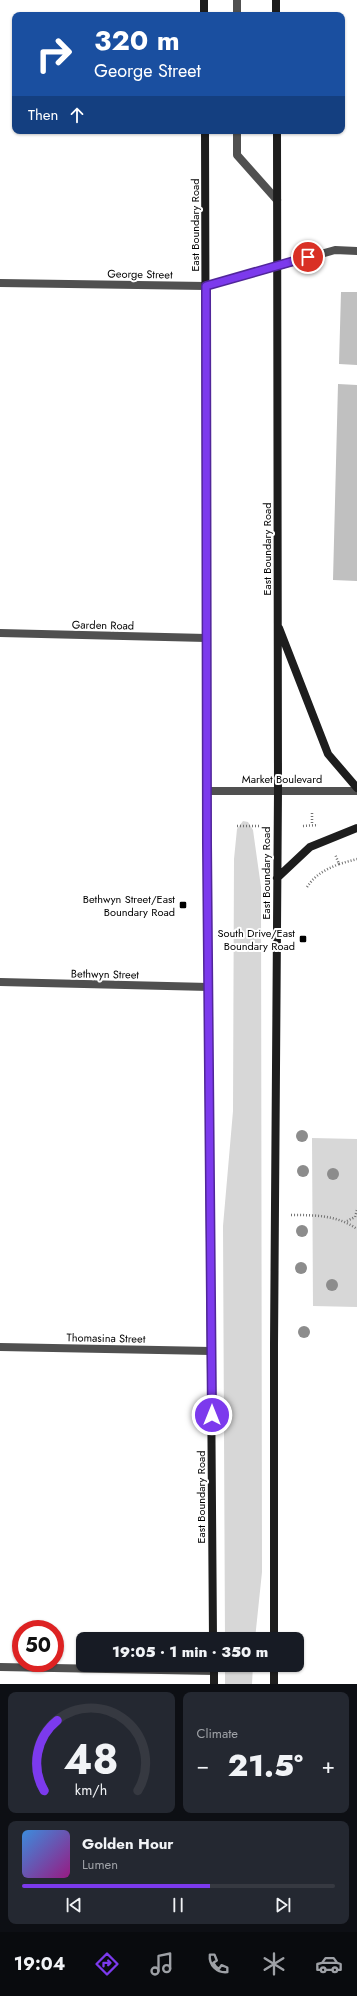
<!DOCTYPE html>
<html lang="en">
<head>
<meta charset="utf-8">
<style>
	:root { --surface:#171b24; --page:#242831; --text:#f1f3f6; --muted:#9ea1a6; --line:#363941; --accent:#7c3aed }
	body { margin:0; font-family:Jost,sans-serif; background:var(--page); color:var(--text); height:100vh; display:flex; flex-direction:column; font-size:15px; white-space:nowrap }
	* { box-sizing:border-box; margin:0 }
	p { font-size:13px; color:var(--muted) }
	.icon { flex:none; width:22px; height:22px; fill:none; stroke:currentColor; stroke-width:2; stroke-linecap:round; stroke-linejoin:round }
	.map { position:relative; height:1684px; overflow:hidden }
	.drawer { display:flex; flex-direction:column; gap:8px; padding:8px; background:#0d0f14; flex:1 }
	.drawer>* { flex:none }
	.guide { position:absolute; left:12px; top:12px; width:333px; height:122px; border-radius:8px; box-shadow:0 1px 3px #0004; background:#1a4fa0; color:#fff; overflow:hidden }
	.speed { position:absolute; left:12px; top:1620px; display:flex; gap:8px; font-size:20px; font-weight:700; text-align:center }
	.speed>* { display:grid; place-content:center; width:52px; height:52px; border-radius:50%; background:var(--surface); box-shadow:0 1px 3px #0004; line-height:1 }
	.speed .limit { border:6px solid #d22; background:#fff; color:#111 }
	.pin { position:absolute; display:grid; place-items:center; width:34px; height:34px; color:#fff; margin:-17px; border:2px solid #fff; border-radius:50%; box-shadow:0 1px 4px #0007 }
	.me { position:absolute; width:44px; margin:-22px; rotate:0deg; stroke-linejoin:round; filter:drop-shadow(0 0 3px #0008) }
	.turn { display:flex; align-items:center; gap:14px; height:84px; padding:0 16px; font-size:18px }
	.turn .icon { width:52px; height:52px; stroke-width:2.5 }
	.turn b { display:block; font-size:28px; line-height:34px }
	.then { display:flex; align-items:center; height:38px; padding:0 16px; background:#0003; gap:8px; font-size:15px }
	.big { font-size:30px; font-weight:800; line-height:1.1 }
	.drawer .widget { flex:1; display:flex; flex-direction:column; justify-content:center; gap:6px; min-width:0; padding:0 14px; border-radius:8px; background:var(--page) }
	.drawer .dial { align-items:center; gap:0 }
	.dial svg { height:104px; overflow:visible; fill:none; stroke:var(--line); stroke-width:7; stroke-linecap:round; text-anchor:middle }
	.dial text { fill:var(--text); stroke:none }
	.song { display:flex; align-items:center; gap:12px }
	.cover { width:48px; height:48px; border-radius:6px; background:linear-gradient(135deg,hsl(210 70% 55%),hsl(310 70% 35%)) }
	.played { height:4px; border-radius:2px; background:linear-gradient(90deg,var(--accent) 60%,var(--line) 60%) }
	.keys { display:flex; justify-content:space-around; direction:ltr }
	.heat { display:flex; justify-content:space-between; align-items:center; font-size:22px; direction:ltr }
	.drawer .tiles { flex:1; display:grid; gap:8px; grid-template-columns:1fr 1fr }
	.widget:last-child { grid-column:span 2 }
	.trip { position:absolute; left:76px; top:1632px; width:228px; height:40px; border-radius:8px; background:var(--surface); box-shadow:0 1px 3px #0004; font-weight:800; line-height:40px; text-align:center }
	.dock { display:flex; height:64px; justify-content:space-around; align-items:center; background:#090b0e; color:var(--muted) }
	.dock .icon { width:28px; height:28px }
	.dock .current { color:var(--accent) }
	.dock b { font-size:18px; color:var(--text) }
	.map>svg:first-child { display:block }
	.green { fill:#d7d7d7 }
	.building { fill:#c0c0c0 }
	.lines { fill:none; stroke-linecap:round; stroke-linejoin:round }
	.path { stroke:#727272; stroke-width:2.5; stroke-dasharray:1 2; stroke-linecap:butt }
	.lane { stroke:#505050; stroke-width:8 }
	.street { stroke:#505050; stroke-width:8 }
	.secondary { stroke:#1d1d1d; stroke-width:8 }
	.tree { fill:#8c8c8c }
	.route-casing { stroke:#51269a; stroke-width:10 }
	.route { stroke:#7c3aed; stroke-width:7 }
	.poi-dot { fill:#000; stroke:#fff; stroke-width:1.5 }
	.labels { text-anchor:middle; stroke-width:4; stroke-linejoin:round; paint-order:stroke }
	.street-label { font-size:11px; fill:#000; stroke:#fff }
	.poi-label { font-size:11px; fill:#000; stroke:#fff; text-anchor:end }
</style>
</head>
<body>
<div class="map">
<svg width="357" height="1684" viewBox="0 0 357 1684">
	<rect width="100%" height="100%" fill="#fff"/>
	<!-- green -->
	<path class="green" d="M243,821L248,822L253,830L261,887L262,1572L255,1639H225L223,1226L233,1111L234,859L237,829Z
		M312,1138L357,1139V1307L313,1306Z
		M225,1665H253L252,1684H225Z"/>
	<!-- building -->
	<path class="building" d="M341,292H357V365L339,364Z
		M338,384L357,385V581L333,580Z"/>
	<g class="lines">
		<!-- path -->
		<path class="path" d="M312,813V825
			M237,826H259
			M303,826L318,825
			M339,864L357,859
			M307,887C316,874 325,870 339,864L335,854
			M291,1215C315,1215 337,1215 357,1229
			M347,1221L355,1217L357,1210"/>
		<!-- lane -->
		<path class="lane" d="M237,0V15
			M237,131V155L277,200
			M278,266L335,250L357,251"/>
		<!-- street -->
		<path class="street" d="M0,283L206,286L278,266
			M0,633L206,638
			M208,791H357
			M0,982L209,987
			M0,1347L211,1351
			M0,1667L214,1671"/>
		<!-- secondary -->
		<path class="secondary" d="M204,0V15
			M276,0V15
			M205,131L207,844L213,1639
			M279,628L328,754L357,788
			M277,878L310,847L357,828
			M274,1639V1345L278,790L277,131
			M214,1665V1684
			M274,1684V1665"/>
	</g>
	<!-- trees -->
	<g class="tree">
		<circle cx="302" cy="1136" r="6"/>
		<circle cx="303" cy="1171" r="6"/>
		<circle cx="333" cy="1174" r="6"/>
		<circle cx="302" cy="1231" r="6"/>
		<circle cx="301" cy="1268" r="6"/>
		<circle cx="332" cy="1285" r="6"/>
		<circle cx="304" cy="1332" r="6"/>
	</g>
	<g class="lines">
		<!-- route casing -->
		<g class="route-casing">
			<path id="route" d="M212,1415L207,844L206,286L308,257"/>
		</g>
		<!-- route -->
		<use href="#route" class="route"/>
	</g>
	<!-- markers -->
	<g class="poi-dot">
		<rect x="179" y="901" width="8" height="8" rx="2"/>
		<rect x="299" y="935" width="8" height="8" rx="2"/>
	</g>
	<g class="labels">
		<!-- street labels -->
		<g class="street-label">
			<text transform="translate(195 225) rotate(-90)" y="4">East Boundary Road</text>
			<text transform="translate(140 274) rotate(1)" y="4">George Street</text>
			<text transform="translate(267 549) rotate(-90)" y="4">East Boundary Road</text>
			<text transform="translate(103 625) rotate(1)" y="4">Garden Road</text>
			<text x="282" y="783">Market Boulevard</text>
			<text transform="translate(266 873) rotate(-90)" y="4">East Boundary Road</text>
			<text transform="translate(105 974) rotate(1)" y="4">Bethwyn Street</text>
			<text transform="translate(106 1338) rotate(1)" y="4">Thomasina Street</text>
			<text transform="translate(201 1497) rotate(-90)" y="4">East Boundary Road</text>
		</g>
		<!-- poi labels -->
		<g class="poi-label">
			<text x="175" y="903">Bethwyn Street/East<tspan x="175" dy="13">Boundary Road</tspan></text>
			<text x="295" y="937">South Drive/East<tspan x="295" dy="13">Boundary Road</tspan></text>
		</g>
	</g>
</svg>
<div class="speed"><div class="limit">50</div></div>
<div class="pin" style="left:308px;top:257px;background:#d93025"><svg class="icon" aria-label="arrive" viewBox="0 0 24 24"><path d="M6 21V4h12l-3 4 3 4H6"/></svg></div>
<svg class="me" style="left:212px;top:1415px" viewBox="-20 -20 40 40"><circle r="17" fill="#7c3aed" stroke="#fff" stroke-width="3"/><path d="M0-11L8 9 0 5-8 9z" fill="#fff"/></svg>
<div class="trip">19:05 · 1 min · 350 m</div>
<div class="guide">
<div class="turn"><svg class="icon" aria-label="right" viewBox="0 0 24 24"><path d="M7 20v-9h11M14 6l5 5-5 5"/></svg><div><b>320 m</b>George Street</div></div>
<div class="then">Then<svg class="icon" aria-label="ahead" viewBox="0 0 24 24"><path d="M12 20V5M6 11l6-6 6 6"/></svg></div>
</div>
</div>
<section class="drawer">
<div class="tiles">
<div class="widget dial"><svg viewBox="0 0 100 80">
<path d="M14 69A42 42 0 1 1 86 69"/>
<path d="M14 69A42 42 0 0 1 24 15" stroke="#7c3aed"/>
<text x="50" y="56" font-size="32" font-weight="700">48</text>
<text x="50" y="72" font-size="11">km/h</text>
</svg></div>
<div class="widget"><p>Climate</p>
<div class="heat"><a>−</a><b class="big">21.5°</b><a>+</a></div>
</div>
<div class="widget">
<div class="song"><i class="cover"></i><div><b>Golden Hour</b><p>Lumen</p></div></div>
<div class="played"></div>
<div class="keys"><svg class="icon" aria-label="previous" viewBox="0 0 24 24"><path d="M18 5L8 12l10 7zM5 5v14"/></svg><svg class="icon" aria-label="pause" viewBox="0 0 24 24"><path d="M8 5v14M16 5v14"/></svg><svg class="icon" aria-label="next" viewBox="0 0 24 24"><path d="M6 5l10 7-10 7zM19 5v14"/></svg></div>
</div>
</div>
</section>
<nav class="dock">
<b>19:04</b>
<svg class="icon current" aria-label="directions" viewBox="0 0 24 24"><path d="M12 3l9 9-9 9-9-9zM9 14v-3h6M13 9l2 2-2 2"/></svg>
<svg class="icon" aria-label="music" viewBox="0 0 24 24"><path d="M9 18V5l10-2v13"/><circle cx="6" cy="18" r="3"/><circle cx="16" cy="16" r="3"/></svg>
<svg class="icon" aria-label="phone" viewBox="0 0 24 24"><path d="M5 4h4l2 5-3 2q2 4 5 5l2-3 5 2v4C11 20 4 13 5 4z"/></svg>
<svg class="icon" aria-label="climate" viewBox="0 0 24 24"><path d="M12 3v18M4 7l16 10M4 17L20 7"/></svg>
<svg class="icon" aria-label="car" viewBox="0 0 24 24"><path d="M5 17H2v-5l4-1 3-4h7l3 4 3 1v5h-3M9 17h6M6 11h13"/><circle cx="7" cy="17" r="2"/><circle cx="17" cy="17" r="2"/></svg>
</nav>
</body>
</html>
